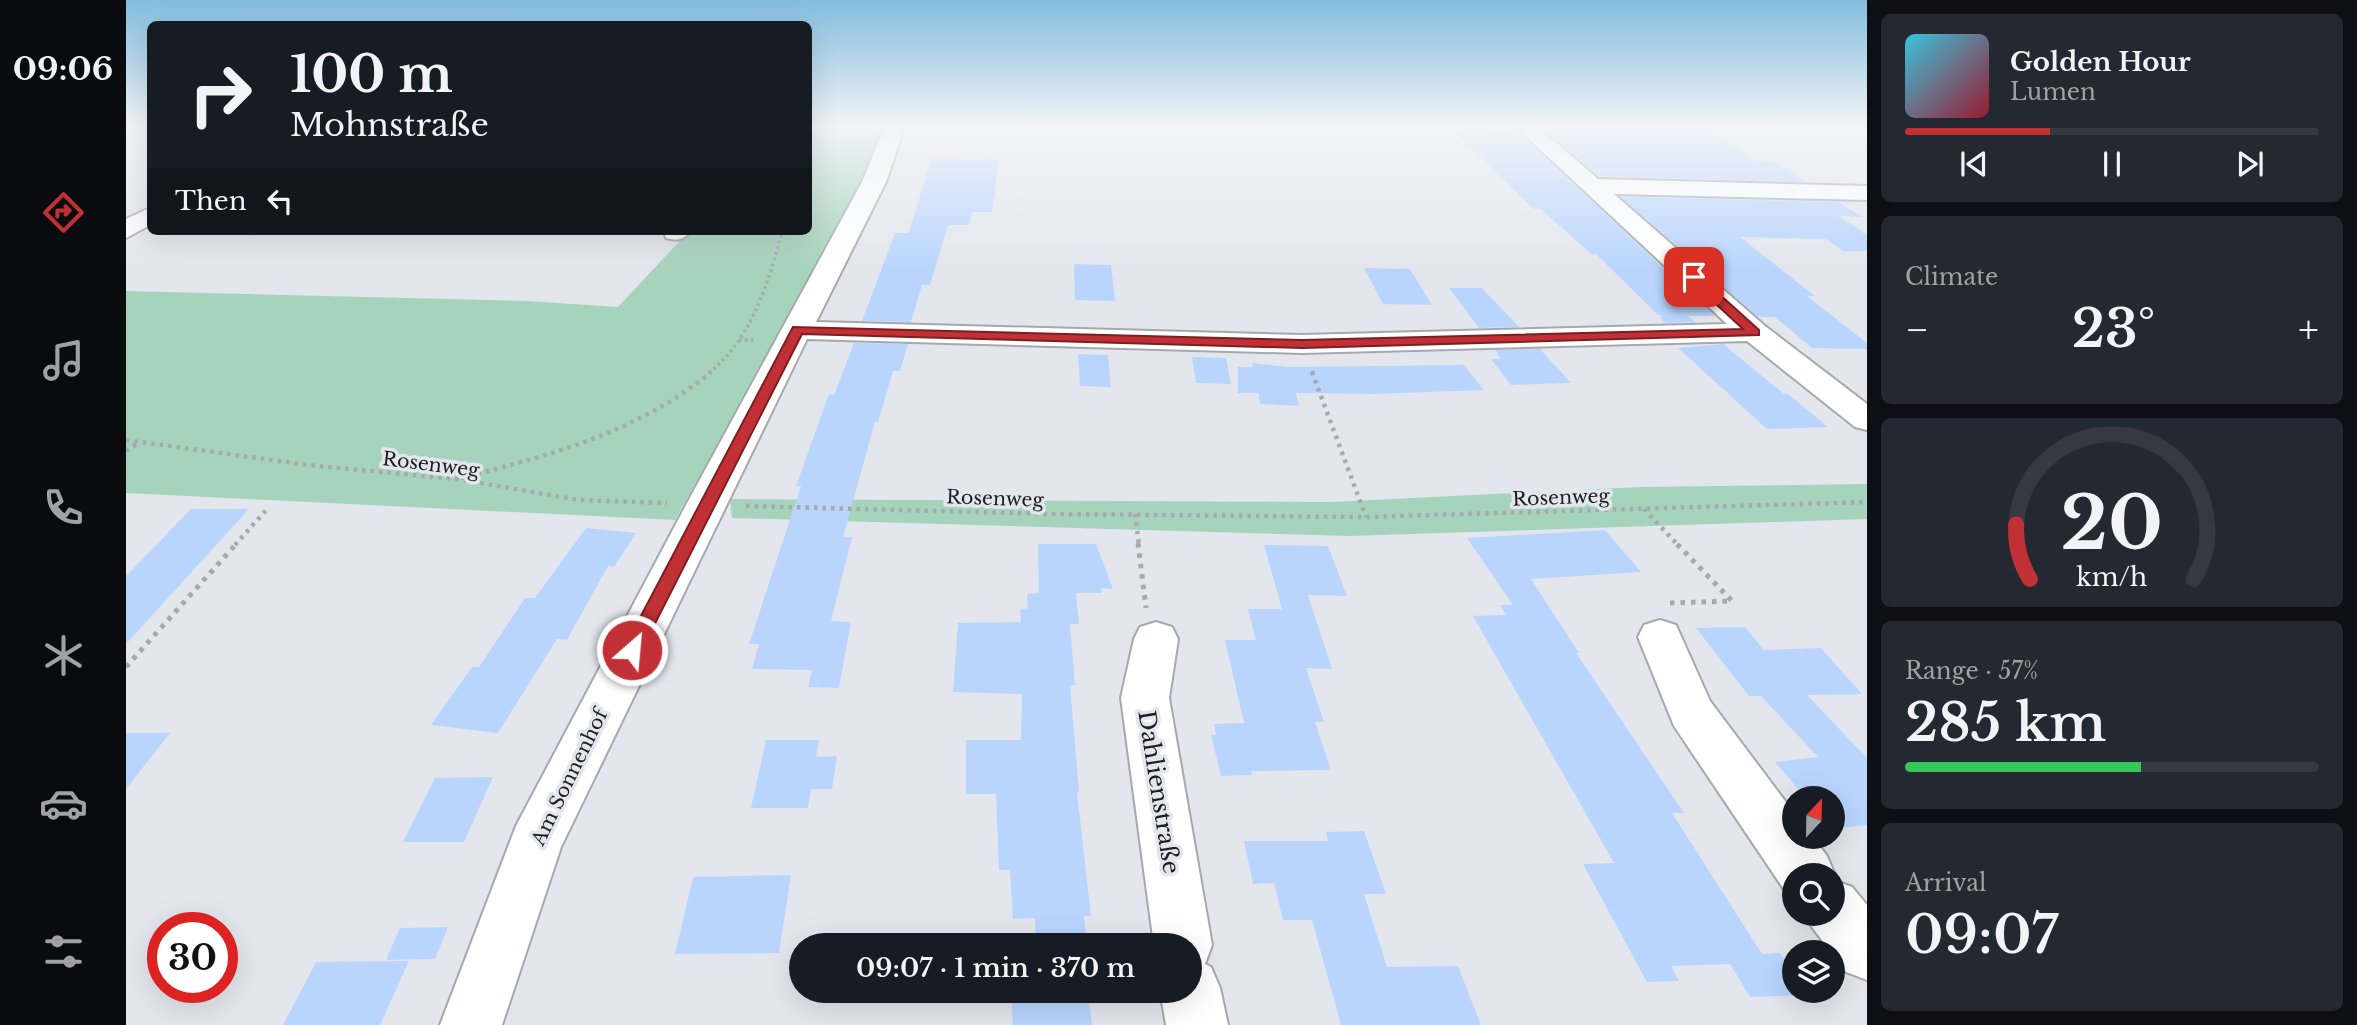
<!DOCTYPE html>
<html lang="en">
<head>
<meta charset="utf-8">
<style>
	:root { --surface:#171b24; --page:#242831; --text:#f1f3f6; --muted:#9ea1a6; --line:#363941; --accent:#c03035 }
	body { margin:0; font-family:"Libre Baskerville",serif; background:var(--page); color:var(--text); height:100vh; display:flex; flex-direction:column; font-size:26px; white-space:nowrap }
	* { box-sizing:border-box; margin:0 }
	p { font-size:23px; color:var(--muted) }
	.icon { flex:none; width:38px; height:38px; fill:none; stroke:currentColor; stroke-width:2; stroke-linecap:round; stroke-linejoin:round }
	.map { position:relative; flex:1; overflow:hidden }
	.drawer { display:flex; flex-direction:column; gap:14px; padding:14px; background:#0d0f14; width:490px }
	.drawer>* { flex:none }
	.guide { position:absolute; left:21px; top:21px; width:665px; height:214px; border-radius:10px; box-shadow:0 7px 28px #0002; background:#171b24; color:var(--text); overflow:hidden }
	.needle { width:46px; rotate:22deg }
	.controls { position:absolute; left:1656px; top:786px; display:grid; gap:14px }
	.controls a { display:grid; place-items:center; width:63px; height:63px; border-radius:50%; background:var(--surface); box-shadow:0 7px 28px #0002; font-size:35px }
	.speed { position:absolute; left:21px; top:912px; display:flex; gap:14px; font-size:35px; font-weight:700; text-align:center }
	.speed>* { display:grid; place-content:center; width:91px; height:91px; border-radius:50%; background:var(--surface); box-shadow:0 7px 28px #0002; line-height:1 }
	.speed .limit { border:10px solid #d22; background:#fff; color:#111 }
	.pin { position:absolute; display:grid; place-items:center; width:60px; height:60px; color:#fff; margin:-30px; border-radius:14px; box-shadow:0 4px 10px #0006 }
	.me { position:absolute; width:77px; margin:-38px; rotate:27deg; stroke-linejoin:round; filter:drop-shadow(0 0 5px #0008) }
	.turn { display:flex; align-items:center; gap:24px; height:147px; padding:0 28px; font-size:32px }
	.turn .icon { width:91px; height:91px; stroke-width:2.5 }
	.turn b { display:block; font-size:49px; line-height:60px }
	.then { display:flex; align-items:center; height:66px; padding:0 28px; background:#0003; gap:14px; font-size:26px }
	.big { font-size:52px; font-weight:600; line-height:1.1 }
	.drawer .card { flex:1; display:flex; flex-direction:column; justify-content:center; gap:10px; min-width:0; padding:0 24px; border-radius:10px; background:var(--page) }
	.drawer .dial { align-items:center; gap:0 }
	.dial svg { height:182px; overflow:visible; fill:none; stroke:var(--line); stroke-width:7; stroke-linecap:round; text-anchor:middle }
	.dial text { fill:var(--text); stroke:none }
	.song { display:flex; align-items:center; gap:21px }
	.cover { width:84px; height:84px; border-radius:10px; background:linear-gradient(135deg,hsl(190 70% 55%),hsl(350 70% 35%)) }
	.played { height:7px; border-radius:4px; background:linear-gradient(90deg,var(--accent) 35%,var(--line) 35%) }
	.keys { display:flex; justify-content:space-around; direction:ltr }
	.heat { display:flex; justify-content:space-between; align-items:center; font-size:38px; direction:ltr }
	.charge { height:10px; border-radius:5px; background:linear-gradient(90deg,#34c759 57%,var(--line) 0) }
	.trip { position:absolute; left:663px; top:933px; width:413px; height:70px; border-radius:35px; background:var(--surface); box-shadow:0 7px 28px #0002; font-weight:600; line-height:70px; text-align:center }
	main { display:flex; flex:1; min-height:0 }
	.tabs { display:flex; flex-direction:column; width:126px; justify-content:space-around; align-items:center; background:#090b0e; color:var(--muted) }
	.tabs .icon { width:49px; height:49px }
	.tabs .current { color:var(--accent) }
	.tabs b { font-size:32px; color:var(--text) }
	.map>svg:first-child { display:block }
	.green { fill:#a6d3bc }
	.building { fill:#b9d5fe }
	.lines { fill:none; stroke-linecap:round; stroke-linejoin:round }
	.minor-casing { stroke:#a5a9ae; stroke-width:4 }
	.path-far3 { stroke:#a6a9ae; stroke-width:2.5; stroke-dasharray:2 3.5; stroke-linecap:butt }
	.path-far2 { stroke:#a6a9ae; stroke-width:3.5; stroke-dasharray:2.5 3.5; stroke-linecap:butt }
	.path-far1 { stroke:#a6a9ae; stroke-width:4.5; stroke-dasharray:3.5 5; stroke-linecap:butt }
	.path { stroke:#a6a9ae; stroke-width:5; stroke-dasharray:4.5 6; stroke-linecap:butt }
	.minor { fill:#fff; fill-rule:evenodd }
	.route { fill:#c03035; stroke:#7d1f22; stroke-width:2 }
	.labels { text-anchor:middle; stroke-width:7; stroke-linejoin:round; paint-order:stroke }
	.street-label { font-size:19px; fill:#1d1e20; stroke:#e3e7ed }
	.near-street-label { font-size:23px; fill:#1d1e20; stroke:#e3e7ed }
</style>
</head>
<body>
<main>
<nav class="tabs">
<b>09:06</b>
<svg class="icon current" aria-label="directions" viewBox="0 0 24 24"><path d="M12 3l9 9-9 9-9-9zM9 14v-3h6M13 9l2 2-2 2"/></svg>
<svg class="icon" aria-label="music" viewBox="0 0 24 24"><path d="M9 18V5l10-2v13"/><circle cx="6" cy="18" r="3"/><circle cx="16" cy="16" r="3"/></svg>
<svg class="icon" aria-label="phone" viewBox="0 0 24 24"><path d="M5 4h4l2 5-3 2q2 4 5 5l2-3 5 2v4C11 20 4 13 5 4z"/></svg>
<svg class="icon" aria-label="climate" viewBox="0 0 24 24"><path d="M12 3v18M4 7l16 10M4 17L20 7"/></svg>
<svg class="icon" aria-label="car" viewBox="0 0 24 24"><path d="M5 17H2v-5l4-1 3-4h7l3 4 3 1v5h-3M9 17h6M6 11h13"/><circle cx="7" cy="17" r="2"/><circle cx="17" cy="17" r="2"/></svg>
<svg class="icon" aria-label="filters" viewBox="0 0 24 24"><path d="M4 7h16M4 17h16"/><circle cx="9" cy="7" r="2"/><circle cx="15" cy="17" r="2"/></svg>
</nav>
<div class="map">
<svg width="1741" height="1025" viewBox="0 0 1741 1025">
	<rect width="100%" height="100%" fill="#e3e7ed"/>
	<!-- green -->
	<path class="green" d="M683,126H758L739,182L549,520L0,493V291L401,301L492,307L563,231H682Z
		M1741,484V519L1224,536L606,518L604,499L1204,502L1514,487Z"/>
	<!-- building -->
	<path class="building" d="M1422,126L1582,128L1631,161L1648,162L1680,182L1473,176L1420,130H1426Z
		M1326,129L1389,130L1589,316H1562L1570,322L1539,323L1534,318L1536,316L1532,315L1470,254H1465L1415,209H1408Z
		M805,159L873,160L866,212H846L843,225H822L804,285H796L785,322L736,321L769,233H783Z
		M1495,197L1712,202L1736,217L1713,216L1741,235V251H1717L1700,239L1614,237L1689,296H1681L1741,343V349L1686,348L1649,317H1632Z
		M948,264L985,265L989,301L949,300Z
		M1238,268L1284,269L1306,305L1257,304Z
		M1323,288H1356L1393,327L1353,328Z
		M728,343L782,344L774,371H767L752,422H749L717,537H726L705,621L725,622L713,688L682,687L686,670L626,669L633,644H623L675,486H670L703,394L708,395Z
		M1597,344L1658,394H1662L1702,427L1641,429L1552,348Z
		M1414,349L1445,383L1385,385L1365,359H1375L1369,350Z
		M952,354L982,355L985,387L954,386Z
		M1066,357L1100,358L1105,384L1070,383Z
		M1126,363L1163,367L1338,365L1358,390L1249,394L1170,393L1173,406L1134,404L1132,393H1112V367H1127Z
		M65,509H123L0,644V576Z
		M460,528L510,533L488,567L482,566L441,640L431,639L372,733L305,725L346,667H353L399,598H409Z
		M1479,530L1515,572L1405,579L1453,653H1450L1558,813H1546L1636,954L1654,953L1668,975V990H1678L1680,995L1624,997L1604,964L1545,966L1553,981L1521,982L1457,864L1488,863L1347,616L1380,615L1374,605H1387L1341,538Z
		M912,544H970L987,589L975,588L976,593H950L953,624H944L949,685H944L953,792H951L965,916H958L961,945H910L909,918L887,919L884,870H873L870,794H840V740H895L896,694L827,692L832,623L895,622L894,610L902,608L901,594L913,593Z
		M1138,545L1202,546L1221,596L1182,595L1206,669L1180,668L1198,722H1189L1205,770L1125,771L1126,775L1095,776L1085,735H1090L1088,724L1118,723L1099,640H1130L1122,609H1156Z
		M1619,627L1638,650L1695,648L1736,694L1681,695L1741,758V825L1706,829V798H1680L1649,762L1692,757L1635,696H1623L1570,628Z
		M0,733H44L0,789Z
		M640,740H693L690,757L711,756L706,789H685L682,808H625Z
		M367,777L338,842H277L309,778Z
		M1238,831L1260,894H1238L1261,967L1332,966L1355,1025H1215L1186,920H1157L1148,883L1127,884L1118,841H1202L1200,832Z
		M665,875L653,953L549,954L567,877Z
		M322,927L309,959L260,960L274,928Z
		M283,961L254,1025H157L190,962Z
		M912,990H966L962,993L966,1025H887L885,994Z"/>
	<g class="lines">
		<!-- minor casing -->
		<g class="minor-casing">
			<path id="minor" d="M759,126H779L760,182L690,322L1176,335L1601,324L1389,126H1411L1472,179L1741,186V200L1488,194L1639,326L1741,404V430L1729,427L1621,341L1176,353L681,339L435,847L376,1025H314L390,826L560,505L736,182Z
				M24,208V225L0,238V219Z
				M538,231H565C558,240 551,241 540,238Z
				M1534,620L1550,625L1584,701L1668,813V836H1686L1701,856L1709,875L1707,880L1726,887L1741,905V980L1720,972L1686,927L1680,914H1706V875H1668V896L1661,894L1548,726L1512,637L1518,625Z
				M1030,622L1046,627L1052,639L1043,698L1086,945L1079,964L1085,967L1094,988L1102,1025H1040L1034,990H1064V945H1028L995,698L1008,639L1014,627Z"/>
		</g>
		<!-- path-far3 -->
		<path class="path-far3" d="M682,134L685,126
			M655,237L656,231"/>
		<!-- path-far2 -->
		<path class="path-far2" d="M613,340H630
			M1186,371L1187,373
			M583,373C625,339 642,285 655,235"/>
		<!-- path-far1 -->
		<path class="path-far1" d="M1186,372L1240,517
			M0,440L182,465L331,479L453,500L541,503
			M0,451L12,443
			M335,478C425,455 513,432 585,372
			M620,506L926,514L1240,517L1741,502
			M1518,509L1552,545
			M1009,514L1013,545
			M109,545L142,508"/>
		<!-- path -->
		<path class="path" d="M1012,543L1020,608
			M1544,603L1606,601L1550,543
			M0,667L111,543"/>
		<!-- minor -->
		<use href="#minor" class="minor"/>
	</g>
	<!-- sky -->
	<linearGradient id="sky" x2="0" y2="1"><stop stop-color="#83bdde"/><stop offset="0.47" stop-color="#f2f4f7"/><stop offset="1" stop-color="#f2f4f7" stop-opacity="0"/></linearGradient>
	<rect width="1741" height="270" fill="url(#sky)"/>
	<!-- route -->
	<path class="route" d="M1564,275H1572L1633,330V335L1176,348L676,334L513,655H500L497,650L667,327L1176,340L1617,329L1564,280Z"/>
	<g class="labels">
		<!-- street labels -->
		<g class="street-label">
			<text transform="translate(305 464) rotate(7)" y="7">Rosenweg</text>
			<text transform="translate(1435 497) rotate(-2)" y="7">Rosenweg</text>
			<text transform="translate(869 498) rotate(2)" y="7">Rosenweg</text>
			<text transform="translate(443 777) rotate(-64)" y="7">Am Sonnenhof</text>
		</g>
		<!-- near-street labels -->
		<g class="near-street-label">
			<text transform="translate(1033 792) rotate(81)" y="8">Dahlienstraße</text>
		</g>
	</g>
</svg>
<div class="controls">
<a><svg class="needle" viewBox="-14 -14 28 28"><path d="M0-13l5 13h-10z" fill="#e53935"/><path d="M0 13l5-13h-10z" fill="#9ea1a6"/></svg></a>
<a><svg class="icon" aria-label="search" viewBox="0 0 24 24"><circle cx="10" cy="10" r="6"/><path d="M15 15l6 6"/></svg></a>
<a><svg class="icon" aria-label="layers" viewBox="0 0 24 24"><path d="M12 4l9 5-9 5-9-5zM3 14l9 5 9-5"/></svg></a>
</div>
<div class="speed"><div class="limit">30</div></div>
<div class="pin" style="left:1568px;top:277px;background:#d93025"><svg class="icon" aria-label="arrive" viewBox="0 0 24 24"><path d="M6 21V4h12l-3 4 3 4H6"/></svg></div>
<svg class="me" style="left:506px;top:650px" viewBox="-20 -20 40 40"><circle r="17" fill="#c03035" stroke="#fff" stroke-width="3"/><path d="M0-11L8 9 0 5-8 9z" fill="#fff"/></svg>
<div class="trip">09:07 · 1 min · 370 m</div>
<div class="guide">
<div class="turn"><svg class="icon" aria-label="right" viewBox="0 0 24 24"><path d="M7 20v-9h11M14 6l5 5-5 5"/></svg><div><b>100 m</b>Mohnstraße</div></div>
<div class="then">Then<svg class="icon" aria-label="left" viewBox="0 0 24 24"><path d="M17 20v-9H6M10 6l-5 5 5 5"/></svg></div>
</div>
</div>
<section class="drawer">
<div class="card">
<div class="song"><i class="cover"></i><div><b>Golden Hour</b><p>Lumen</p></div></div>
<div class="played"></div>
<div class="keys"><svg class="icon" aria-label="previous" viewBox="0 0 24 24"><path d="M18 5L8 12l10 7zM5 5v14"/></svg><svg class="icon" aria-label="pause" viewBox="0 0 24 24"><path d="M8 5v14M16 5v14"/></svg><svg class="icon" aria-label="next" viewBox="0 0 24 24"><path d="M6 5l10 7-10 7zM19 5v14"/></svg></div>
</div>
<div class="card"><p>Climate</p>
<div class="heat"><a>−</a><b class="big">23°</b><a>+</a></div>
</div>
<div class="card dial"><svg viewBox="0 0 100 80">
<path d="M14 69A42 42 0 1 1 86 69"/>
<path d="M14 69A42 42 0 0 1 8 45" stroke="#c03035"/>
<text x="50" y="56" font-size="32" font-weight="700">20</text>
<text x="50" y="72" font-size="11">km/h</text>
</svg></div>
<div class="card"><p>Range · 57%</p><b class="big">285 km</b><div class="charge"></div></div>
<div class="card"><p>Arrival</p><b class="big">09:07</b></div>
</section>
</main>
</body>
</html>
